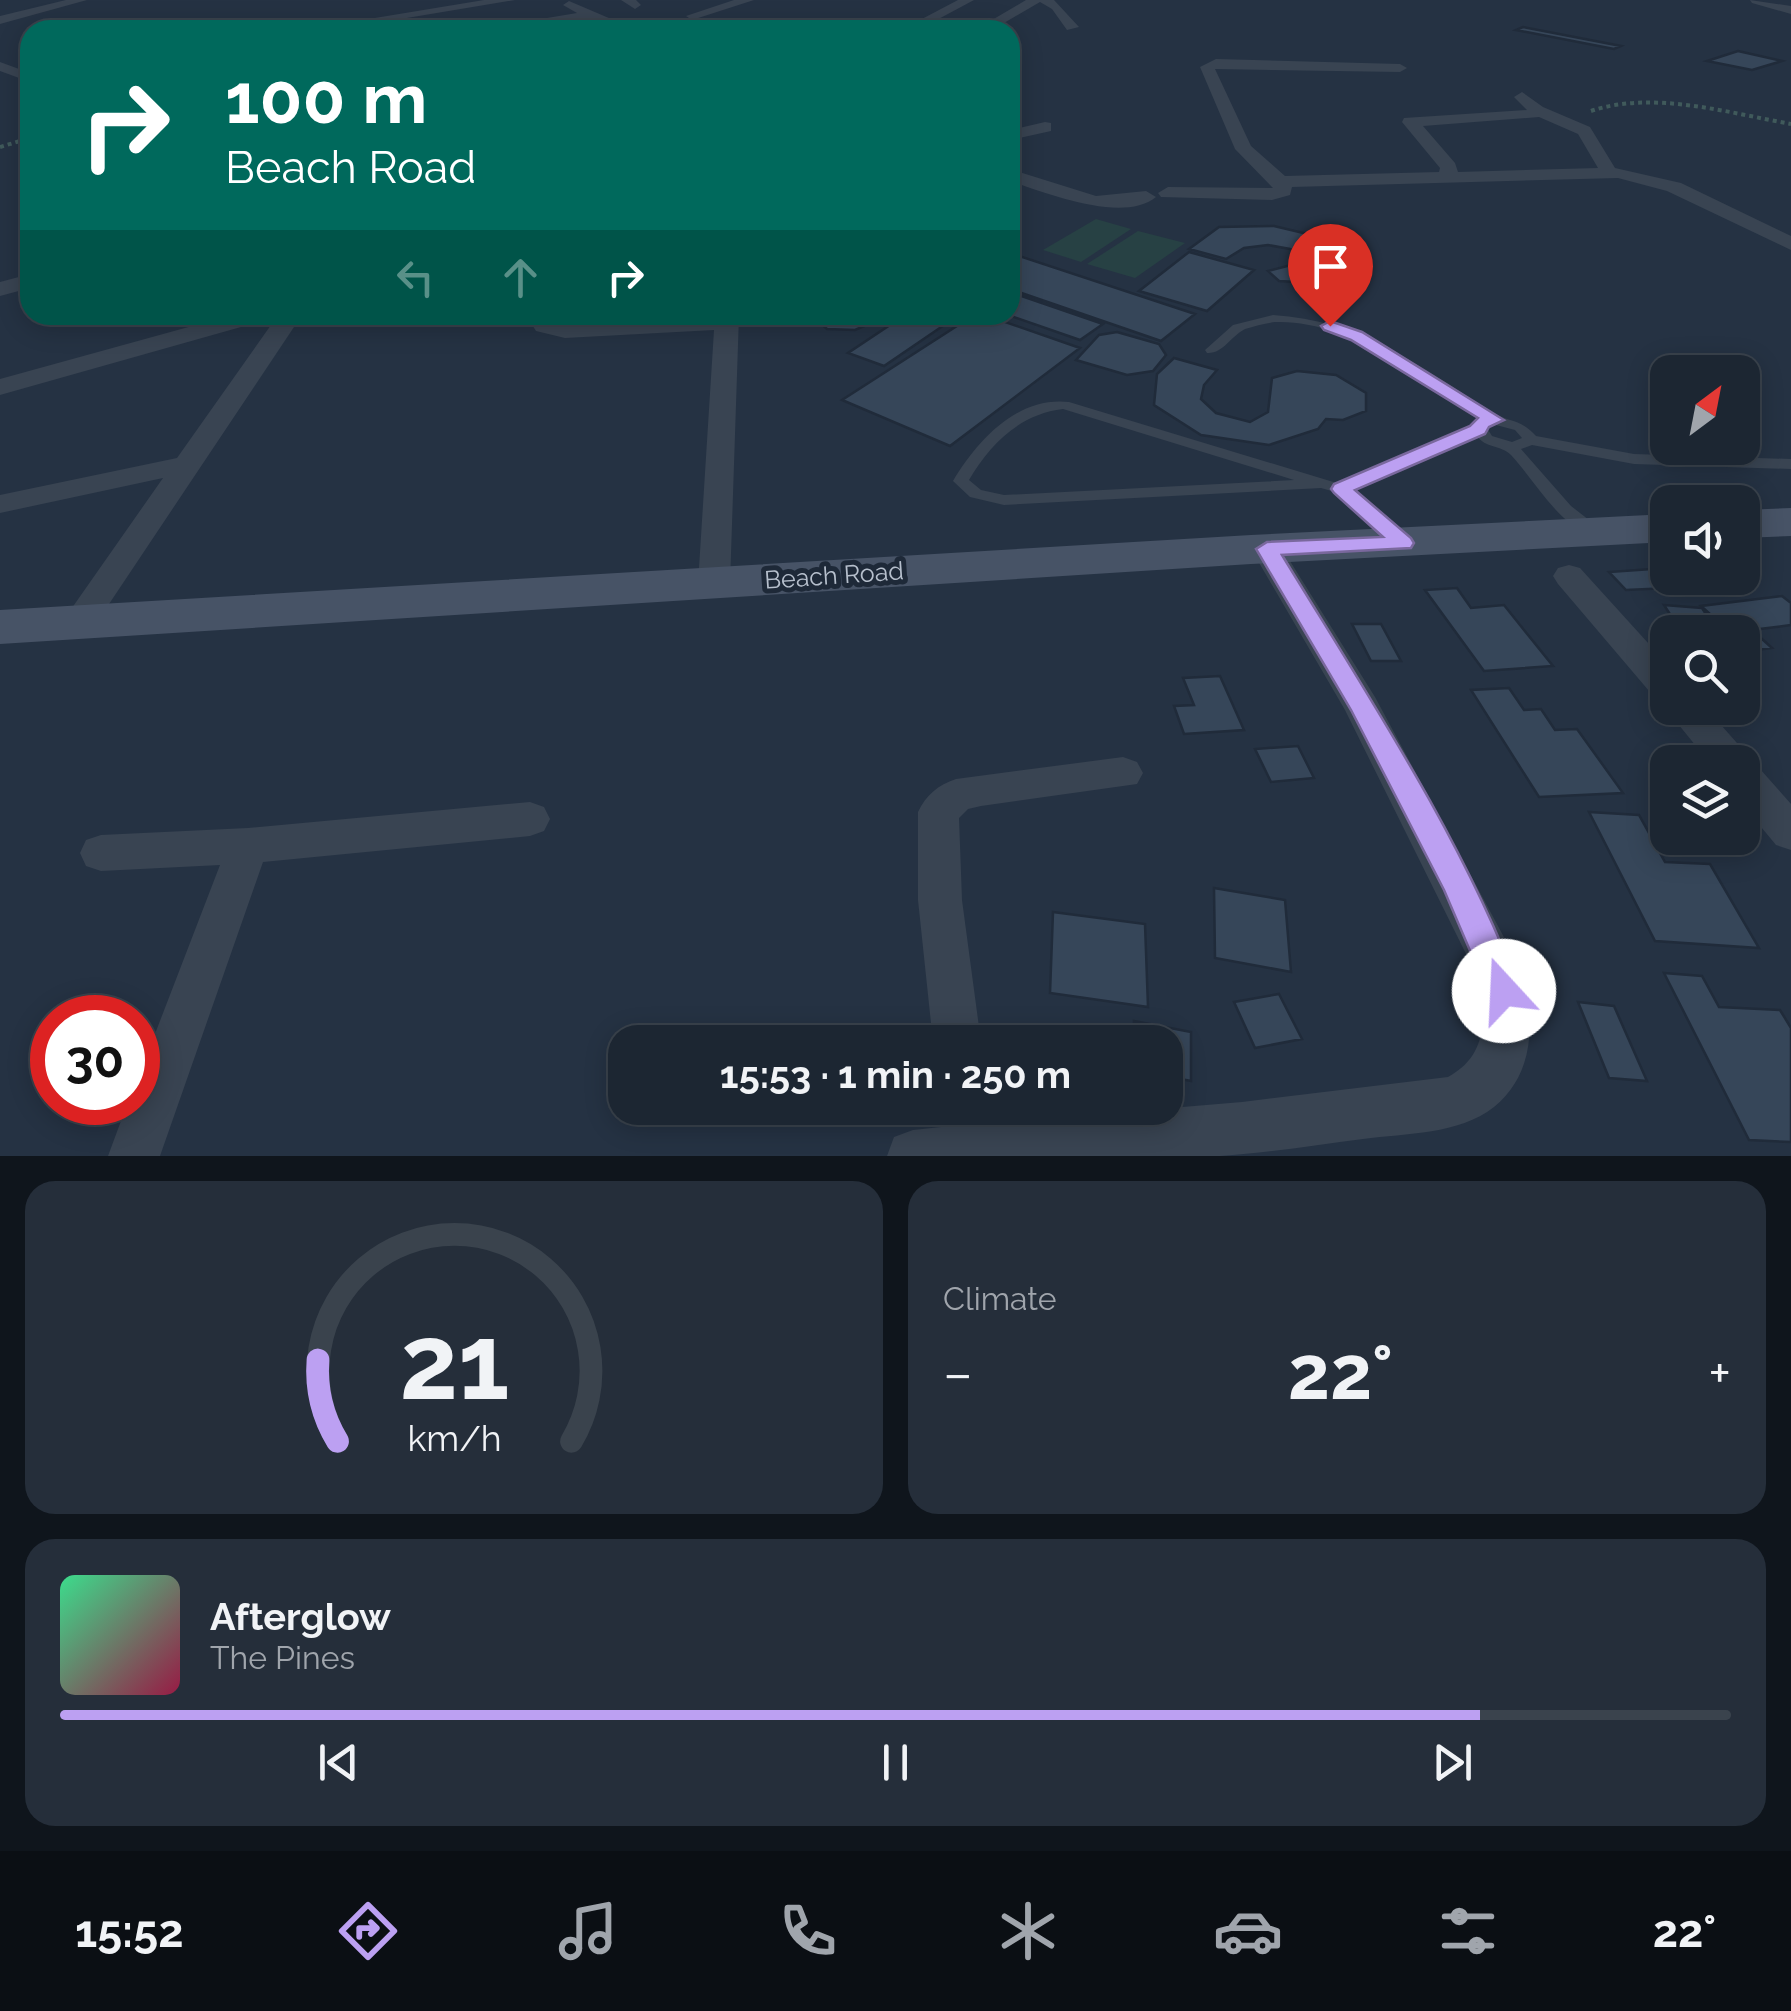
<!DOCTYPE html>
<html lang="en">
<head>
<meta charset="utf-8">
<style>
	:root { --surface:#1c2632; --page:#252e3a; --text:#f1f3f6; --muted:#a0a5ac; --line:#3a434d; --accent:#bca0f2 }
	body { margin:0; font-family:Raleway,sans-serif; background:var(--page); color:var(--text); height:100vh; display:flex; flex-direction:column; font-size:38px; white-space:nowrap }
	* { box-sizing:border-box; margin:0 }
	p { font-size:32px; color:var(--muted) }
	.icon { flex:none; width:55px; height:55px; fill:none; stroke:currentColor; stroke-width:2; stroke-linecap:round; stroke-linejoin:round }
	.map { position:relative; height:1156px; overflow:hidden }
	.side { display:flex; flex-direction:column; gap:25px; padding:25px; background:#0f151c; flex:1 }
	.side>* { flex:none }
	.banner { position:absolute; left:20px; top:20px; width:1000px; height:305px; border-radius:30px; box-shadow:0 5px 25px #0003,0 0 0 2px var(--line); background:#00695c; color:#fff; overflow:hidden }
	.needle { width:65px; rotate:32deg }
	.controls { position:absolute; left:1650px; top:355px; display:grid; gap:20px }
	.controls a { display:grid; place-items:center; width:110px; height:110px; border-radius:20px; background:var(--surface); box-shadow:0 5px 25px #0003,0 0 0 2px var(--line); font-size:50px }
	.speed { position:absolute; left:30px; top:995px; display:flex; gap:20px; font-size:50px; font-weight:700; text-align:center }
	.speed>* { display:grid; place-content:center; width:130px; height:130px; border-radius:50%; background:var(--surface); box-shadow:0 5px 25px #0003,0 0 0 2px var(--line); line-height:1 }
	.speed .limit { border:15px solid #d22; background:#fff; color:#111 }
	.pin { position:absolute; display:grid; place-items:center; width:85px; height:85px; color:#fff; margin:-102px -42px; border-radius:50% 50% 50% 0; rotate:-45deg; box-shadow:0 0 10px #0007 }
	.pin .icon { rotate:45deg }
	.me { position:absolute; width:110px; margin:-55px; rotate:340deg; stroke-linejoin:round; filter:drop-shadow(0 0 8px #0008) }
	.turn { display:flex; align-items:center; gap:35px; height:210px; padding:0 40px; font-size:45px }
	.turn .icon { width:130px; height:130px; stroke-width:2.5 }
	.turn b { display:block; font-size:70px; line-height:85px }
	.lanes { display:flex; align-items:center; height:95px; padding:0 40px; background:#0003; justify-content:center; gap:50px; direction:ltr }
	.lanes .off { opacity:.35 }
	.big { font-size:75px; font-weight:700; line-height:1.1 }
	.side .tile { flex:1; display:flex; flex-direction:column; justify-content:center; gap:15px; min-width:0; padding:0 35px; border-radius:30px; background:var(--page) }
	.side .dial { align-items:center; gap:0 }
	.dial svg { height:260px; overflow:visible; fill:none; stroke:var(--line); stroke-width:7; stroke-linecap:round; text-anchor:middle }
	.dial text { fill:var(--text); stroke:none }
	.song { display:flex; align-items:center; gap:30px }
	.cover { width:120px; height:120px; border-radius:15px; background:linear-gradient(135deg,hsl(150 70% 55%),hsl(340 70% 35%)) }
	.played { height:10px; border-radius:5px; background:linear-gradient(90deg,var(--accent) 85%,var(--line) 85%) }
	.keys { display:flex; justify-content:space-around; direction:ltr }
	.heat { display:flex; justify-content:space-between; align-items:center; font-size:55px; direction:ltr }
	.side .tiles { flex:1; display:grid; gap:25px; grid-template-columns:1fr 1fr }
	.tile:last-child { grid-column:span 2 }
	.trip { position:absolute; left:608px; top:1025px; width:575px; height:100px; border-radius:30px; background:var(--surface); box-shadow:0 5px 25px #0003,0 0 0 2px var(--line); font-weight:700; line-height:100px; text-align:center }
	.dock { display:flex; height:160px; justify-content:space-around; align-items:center; background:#0b0f14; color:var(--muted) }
	.dock .icon { width:70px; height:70px }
	.dock .selected { color:var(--accent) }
	.dock b { font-size:45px; color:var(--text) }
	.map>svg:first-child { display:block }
	.green { fill:#274144 }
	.building { fill:#364659; stroke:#202b3a; stroke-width:2.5 }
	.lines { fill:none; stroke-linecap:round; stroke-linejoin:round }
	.path { stroke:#405a5b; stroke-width:4; stroke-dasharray:4 4; stroke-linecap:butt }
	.lane { fill:#394452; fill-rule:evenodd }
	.street { fill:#394452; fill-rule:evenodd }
	.secondary { fill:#475366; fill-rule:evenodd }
	.route { fill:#bca0f2; stroke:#7a689d; stroke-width:2.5 }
	.labels { text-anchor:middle; stroke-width:10; stroke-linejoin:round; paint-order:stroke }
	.street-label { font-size:25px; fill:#b6bfcc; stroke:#1e2938 }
</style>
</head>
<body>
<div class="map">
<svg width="1791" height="1156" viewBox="0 0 1791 1156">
	<rect width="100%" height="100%" fill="#253243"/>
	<!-- green -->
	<path class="green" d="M1096,219L1131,229L1081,262L1043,250Z
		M1138,231L1185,243L1135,278L1087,264Z"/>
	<!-- building -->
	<path class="building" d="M1523,27L1621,46L1614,49L1516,30Z
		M1738,51L1782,61L1752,70L1707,61Z
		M1274,226L1333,240L1352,264L1331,286L1304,288L1296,282L1279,281L1268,271L1299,263L1301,255L1290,249L1268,245L1244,248L1226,259L1189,249L1219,227Z
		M1189,252L1254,270L1207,311L1139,291Z
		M1010,253L1195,314L1161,341L1010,289Z
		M1010,292L1103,324L1080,340L1008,315Z
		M811,315H890L855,330L827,329Z
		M905,315H941L953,319L884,366L848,353Z
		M974,315H985L1080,348L950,446L842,400Z
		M1117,332L1159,344L1166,355L1153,371L1127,375L1076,360L1099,335Z
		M1174,358L1217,370L1204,385L1201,399L1216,413L1250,422L1268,412L1272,378L1297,371L1336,375L1366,393V411L1343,420L1326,419L1318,429L1269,445L1201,435L1154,405L1157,374Z
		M1652,569L1670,588L1626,590L1609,572Z
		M1457,588L1471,608L1504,605L1553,666L1484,671L1425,590Z
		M1782,596L1791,603V625L1752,630L1772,648L1750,651L1742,644V632H1730L1701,606Z
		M1664,605L1702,608L1713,625L1675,622Z
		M1352,624H1381L1401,661H1371Z
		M1220,676L1244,730L1184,734L1174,706L1194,705L1183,678Z
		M1509,688L1524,710L1541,709L1555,730L1577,729L1623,793L1539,797L1471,690Z
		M1298,746L1314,778L1271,782L1255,749Z
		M1589,812L1639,815L1665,862L1710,864L1759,948L1655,941Z
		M1214,888L1285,900L1291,972L1215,958Z
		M1053,912L1145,924L1148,1007L1050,993Z
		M1664,973L1702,976L1719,1007L1780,1010L1791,1028V1142L1749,1140Z
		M1279,994L1302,1039L1255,1048L1234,1002Z
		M1578,1002L1614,1006L1647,1081L1609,1078Z
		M1134,1021L1191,1032V1081L1165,1076V1042H1134Z"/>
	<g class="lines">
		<!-- path -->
		<path class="path" d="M1591,111C1652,90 1729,113 1791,124
			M0,147L30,138"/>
		<!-- lane -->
		<path class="lane" d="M1273,315C1359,320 1420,366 1490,411C1509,423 1520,418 1536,436L1634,454L1791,459V469L1634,464L1532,445L1521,449L1571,506L1598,527L1600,531L1592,536C1557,523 1536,482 1511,455C1501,445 1485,448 1477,436L1352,490L1408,539L1410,543L1402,548L1396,547L1335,492L1321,488L1004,505L970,497L953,481C977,441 1017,396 1069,402L1340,484L1472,427L1473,423L1484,419C1425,381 1349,319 1275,322C1266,323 1254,326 1245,329C1231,336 1223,354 1207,353L1205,350L1233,325ZM1063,409L1294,480L1004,495L981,490L969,480C990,444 1020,414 1063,409ZM1496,425L1515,430L1522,438L1512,442L1492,436L1487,428Z"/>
		<!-- street -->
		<path class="street" d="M66,0H87L0,24V16Z
			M484,0H515L335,30H302Z
			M621,0H636L641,5L635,9Z
			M734,0H754L692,20L686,16Z
			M958,0H974L918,30H901Z
			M1026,0H1054L1079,27L1067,30L1052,9L1040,2L992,30H975Z
			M1750,0L1791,6V14L1752,3Z
			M569,1L637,30H618L589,18L528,30H474L577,13L563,5Z
			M1216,59L1400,64L1407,68L1400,72L1215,69L1251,146L1285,176L1439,172L1440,168L1402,122L1404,118L1527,110L1514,97L1522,92L1543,107L1590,127L1615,168L1681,183L1791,236V250L1667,191L1618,178L1292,187L1290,195L1272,200L1161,197L1158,193L1168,187L1273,188L1235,149L1200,67ZM1539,117L1578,134L1598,168L1458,172L1455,163L1423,126Z
			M0,62L30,73V82L0,71Z
			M1045,122L1051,123V131L1010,140V130Z
			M1010,169L1096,196L1146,191L1156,197C1123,224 1046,193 1010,181Z
			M30,274V288L0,296V282Z
			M232,315H270L266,320L0,395V379Z
			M278,315H302L91,631L79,635L67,631L62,623L67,615L163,478L0,513V495L177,458Z
			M526,315H550L553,321L565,324L739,315L730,584L726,592L714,595L702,592L698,584L714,330L565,338L536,331Z
			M1267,539L1278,542L1375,697L1513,954C1535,1003 1541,1069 1494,1107C1458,1135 1407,1133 1363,1139C1316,1145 1268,1153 1220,1156C1110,1156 997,1156 887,1156L894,1137L913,1130L941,1127L940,1108H990L992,1123L1242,1102L1448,1077C1491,1053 1485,1014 1475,972L1345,710L1251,549L1256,542Z
			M1569,565L1580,568L1668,665V702L1655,698L1558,584L1553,576L1558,568Z
			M1668,704V708H1706L1791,804V850L1776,845L1742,804V762H1709L1665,708Z
			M1123,757L1137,762L1143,773L1137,784L981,806L968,809L959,818L962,900L981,1042H933L918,900V812C926,795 938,785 956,779Z
			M530,802L544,807L550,819L544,831L530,836L263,862L160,1156H108L128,1102H138V1078L220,865L101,871L86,866L80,853L86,840L101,835L248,828Z"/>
		<!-- secondary -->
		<path class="secondary" d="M1791,508V536L1742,538V510Z
			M1668,514V542L1251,564L0,644V610L1251,535Z"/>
	</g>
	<!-- route -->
	<path class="route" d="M1330,321L1362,332L1504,420L1489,427L1485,434L1355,490L1411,538L1414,543L1411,548L1282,555C1365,691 1465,842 1520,991L1515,1002L1504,1007L1492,1002L1444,890L1351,710L1256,549L1267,542L1383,537L1334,493L1331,489L1334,484L1470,426L1478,418L1351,340L1324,330L1321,326Z"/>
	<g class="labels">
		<!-- street labels -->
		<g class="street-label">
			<text transform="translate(834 575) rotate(-4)" y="9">Beach Road</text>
		</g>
	</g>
</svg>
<div class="controls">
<a><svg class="needle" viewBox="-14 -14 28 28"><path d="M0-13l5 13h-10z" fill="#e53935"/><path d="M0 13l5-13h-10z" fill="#a0a5ac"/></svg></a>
<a><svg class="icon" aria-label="sound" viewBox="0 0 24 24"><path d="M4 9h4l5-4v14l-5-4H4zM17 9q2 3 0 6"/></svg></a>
<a><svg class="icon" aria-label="search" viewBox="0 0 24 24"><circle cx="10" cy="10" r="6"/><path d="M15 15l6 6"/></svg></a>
<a><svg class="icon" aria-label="layers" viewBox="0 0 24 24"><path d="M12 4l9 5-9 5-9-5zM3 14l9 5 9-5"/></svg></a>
</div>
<div class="speed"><div class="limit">30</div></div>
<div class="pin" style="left:1330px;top:326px;background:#d93025"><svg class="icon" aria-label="arrive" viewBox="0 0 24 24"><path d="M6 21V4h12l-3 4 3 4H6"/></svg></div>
<svg class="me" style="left:1504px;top:991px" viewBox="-20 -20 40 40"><circle r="19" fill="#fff"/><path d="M0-13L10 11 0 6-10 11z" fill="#bca0f2"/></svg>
<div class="trip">15:53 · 1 min · 250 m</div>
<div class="banner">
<div class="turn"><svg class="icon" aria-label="right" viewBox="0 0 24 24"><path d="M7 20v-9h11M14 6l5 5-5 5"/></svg><div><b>100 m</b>Beach Road</div></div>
<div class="lanes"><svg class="icon off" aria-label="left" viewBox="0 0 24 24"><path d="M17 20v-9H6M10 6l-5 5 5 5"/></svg><svg class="icon off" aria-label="ahead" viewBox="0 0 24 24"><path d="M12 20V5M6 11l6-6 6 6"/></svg><svg class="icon" aria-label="right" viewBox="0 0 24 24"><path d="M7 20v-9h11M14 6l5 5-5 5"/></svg></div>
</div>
</div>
<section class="side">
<div class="tiles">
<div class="tile dial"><svg viewBox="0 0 100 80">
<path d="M14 69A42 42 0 1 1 86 69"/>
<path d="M14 69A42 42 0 0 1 8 44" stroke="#bca0f2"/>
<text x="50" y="56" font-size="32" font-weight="700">21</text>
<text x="50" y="72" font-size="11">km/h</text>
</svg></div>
<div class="tile"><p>Climate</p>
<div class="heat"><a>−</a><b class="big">22°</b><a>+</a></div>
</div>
<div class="tile">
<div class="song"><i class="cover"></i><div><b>Afterglow</b><p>The Pines</p></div></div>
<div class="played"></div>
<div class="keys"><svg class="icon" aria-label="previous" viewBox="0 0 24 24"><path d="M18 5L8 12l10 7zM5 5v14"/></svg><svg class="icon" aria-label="pause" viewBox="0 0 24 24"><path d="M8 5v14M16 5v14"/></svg><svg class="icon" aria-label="next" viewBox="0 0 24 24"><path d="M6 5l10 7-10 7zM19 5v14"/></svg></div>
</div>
</div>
</section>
<nav class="dock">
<b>15:52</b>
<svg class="icon selected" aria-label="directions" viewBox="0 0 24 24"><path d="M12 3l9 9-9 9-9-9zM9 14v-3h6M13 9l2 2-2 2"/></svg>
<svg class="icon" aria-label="music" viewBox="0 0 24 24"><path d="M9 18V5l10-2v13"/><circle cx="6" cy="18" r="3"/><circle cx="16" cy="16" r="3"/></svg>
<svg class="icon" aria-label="phone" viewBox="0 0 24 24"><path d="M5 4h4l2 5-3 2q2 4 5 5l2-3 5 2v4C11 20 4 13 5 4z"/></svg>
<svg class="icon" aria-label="climate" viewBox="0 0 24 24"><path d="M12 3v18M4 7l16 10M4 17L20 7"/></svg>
<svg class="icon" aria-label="car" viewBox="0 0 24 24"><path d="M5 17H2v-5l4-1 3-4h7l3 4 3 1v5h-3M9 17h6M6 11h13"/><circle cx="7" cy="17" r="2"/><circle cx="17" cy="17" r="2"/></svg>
<svg class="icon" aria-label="filters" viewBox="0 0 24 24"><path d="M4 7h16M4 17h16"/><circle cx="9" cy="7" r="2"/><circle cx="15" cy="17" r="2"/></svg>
<b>22°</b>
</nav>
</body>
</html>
